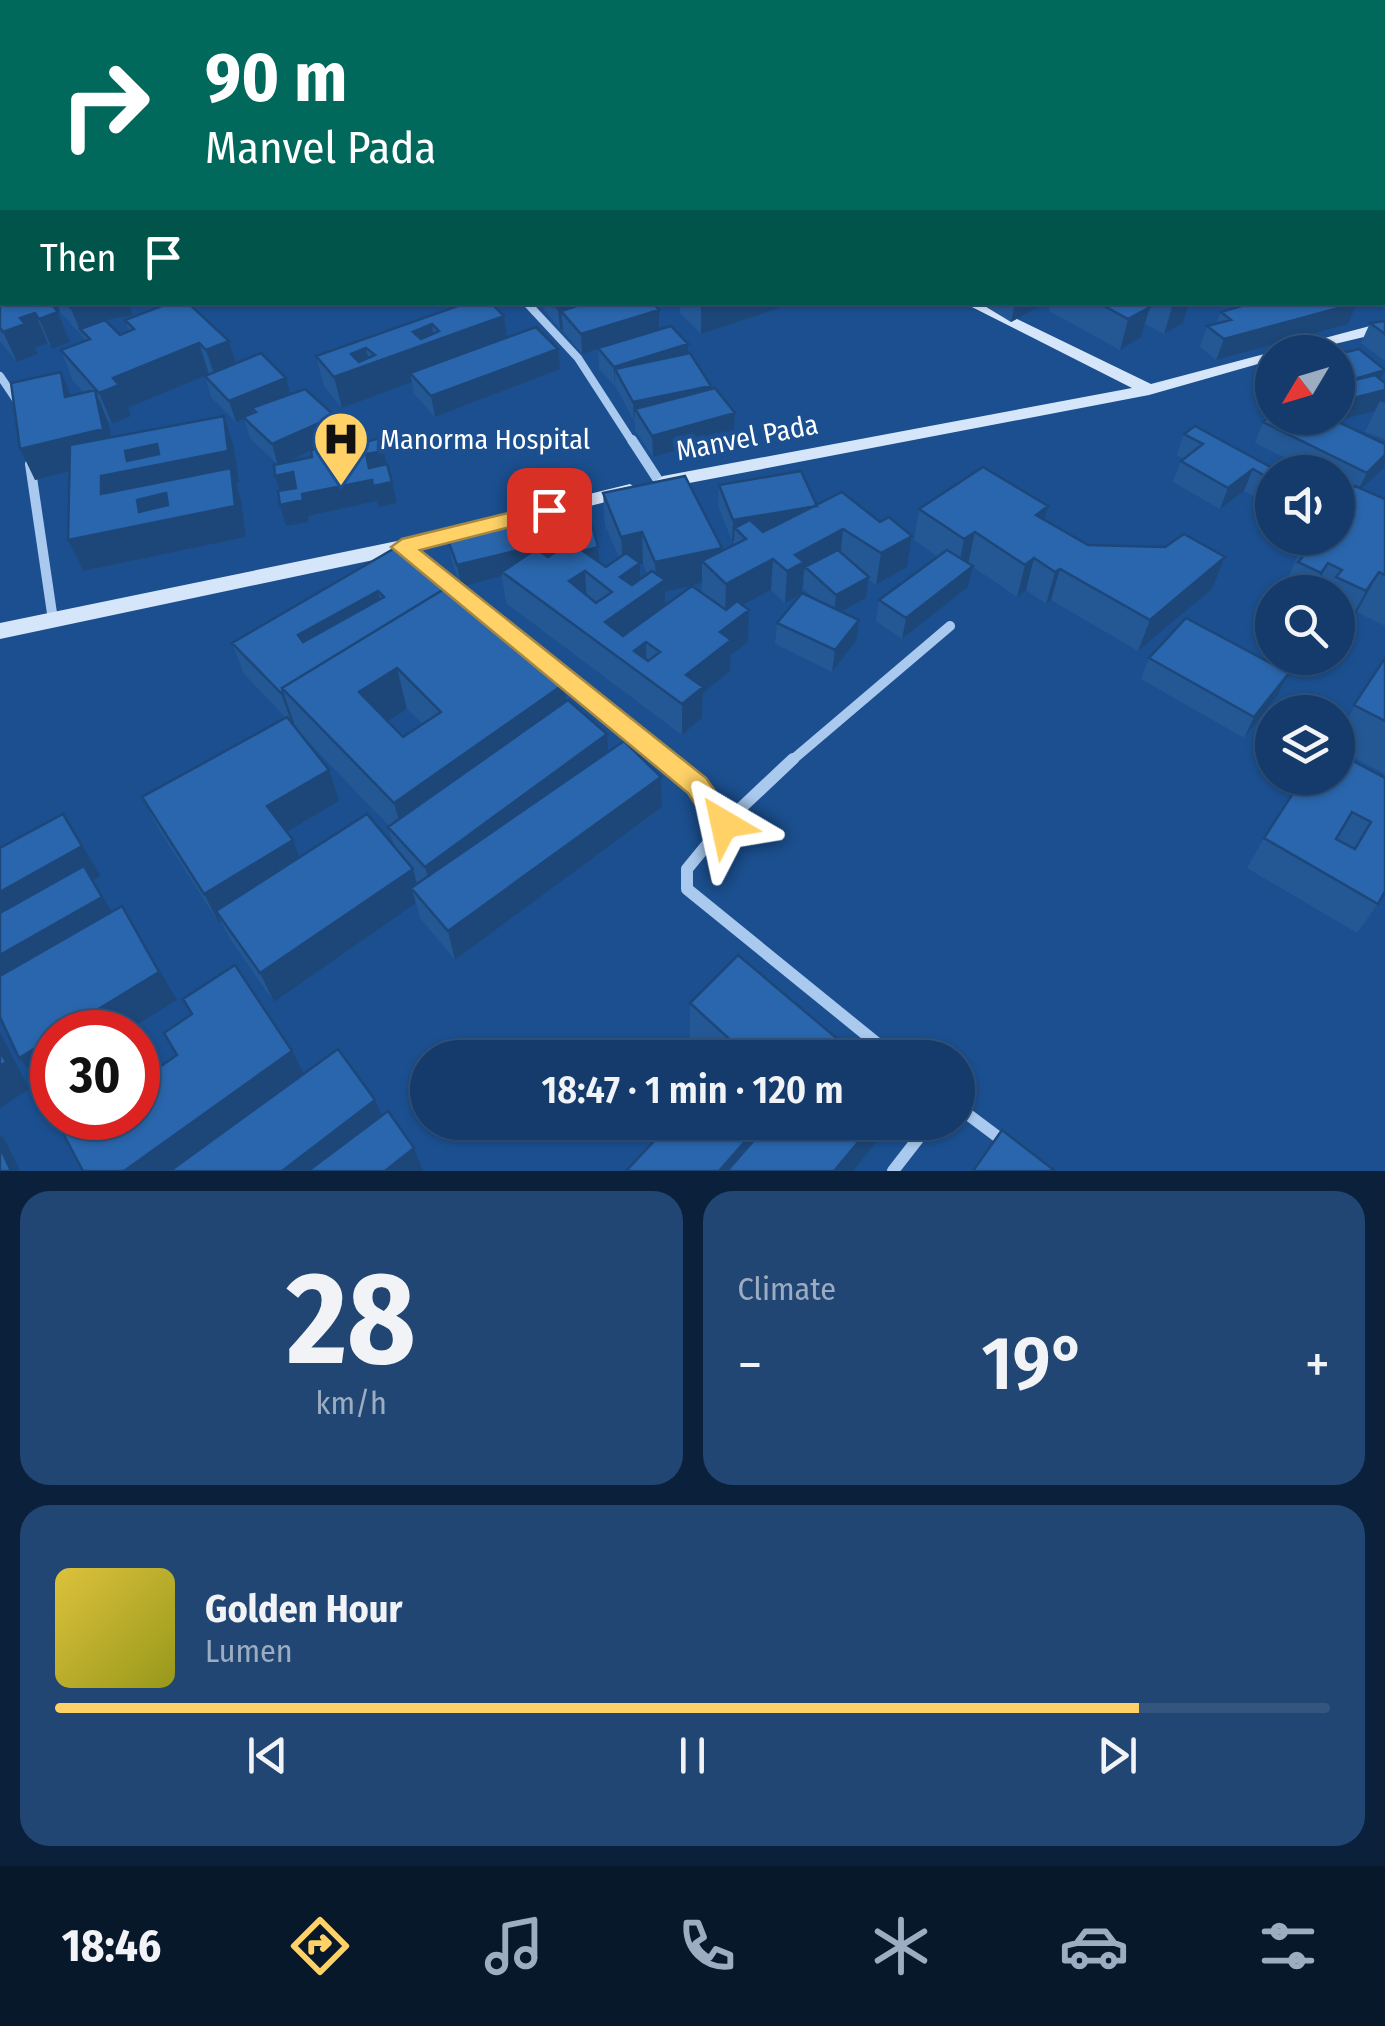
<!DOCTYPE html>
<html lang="en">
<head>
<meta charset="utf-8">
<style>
	:root { --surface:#143b6b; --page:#214673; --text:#f1f3f6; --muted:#9dadc1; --line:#33557e; --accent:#ffd166 }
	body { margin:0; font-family:"Fira Sans Condensed",sans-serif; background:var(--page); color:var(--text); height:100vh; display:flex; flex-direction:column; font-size:38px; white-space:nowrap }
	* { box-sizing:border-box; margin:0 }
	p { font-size:32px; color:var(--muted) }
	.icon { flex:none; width:55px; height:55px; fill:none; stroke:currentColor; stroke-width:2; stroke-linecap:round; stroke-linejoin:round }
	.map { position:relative; height:1171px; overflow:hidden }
	.side { display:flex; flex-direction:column; gap:20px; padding:20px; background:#0b203b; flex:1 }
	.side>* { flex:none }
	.hud { position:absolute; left:0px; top:0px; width:1385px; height:305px; box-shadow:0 2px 8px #0004,0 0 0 2px var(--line); background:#00695c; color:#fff; overflow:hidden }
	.needle { width:65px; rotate:232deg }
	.controls { position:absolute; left:1255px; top:335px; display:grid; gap:20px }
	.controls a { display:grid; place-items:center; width:100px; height:100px; border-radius:50%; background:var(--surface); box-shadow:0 2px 8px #0004,0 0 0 2px var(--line); font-size:50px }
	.speed { position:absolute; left:30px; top:1010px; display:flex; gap:20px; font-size:50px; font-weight:700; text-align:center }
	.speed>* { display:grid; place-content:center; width:130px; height:130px; border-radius:50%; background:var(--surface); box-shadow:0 2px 8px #0004,0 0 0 2px var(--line); line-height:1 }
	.speed .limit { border:15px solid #d22; background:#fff; color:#111 }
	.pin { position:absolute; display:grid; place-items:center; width:85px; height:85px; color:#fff; margin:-42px; border-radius:20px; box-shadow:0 5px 15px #0006 }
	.me { position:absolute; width:110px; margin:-55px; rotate:324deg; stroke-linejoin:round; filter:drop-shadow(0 0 8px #0008) }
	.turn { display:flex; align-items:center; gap:35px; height:210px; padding:0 40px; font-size:45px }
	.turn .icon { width:130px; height:130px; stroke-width:2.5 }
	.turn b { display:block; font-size:70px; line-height:85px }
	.then { display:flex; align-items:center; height:95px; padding:0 40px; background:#0003; gap:20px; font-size:38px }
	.big { font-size:75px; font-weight:600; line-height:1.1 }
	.side .card { flex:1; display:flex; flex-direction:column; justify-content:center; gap:15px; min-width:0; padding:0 35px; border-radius:30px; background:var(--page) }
	.side .dial { align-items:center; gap:0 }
	.dial b { font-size:130px; line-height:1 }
	.song { display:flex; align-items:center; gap:30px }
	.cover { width:120px; height:120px; border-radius:15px; background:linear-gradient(135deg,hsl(50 70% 55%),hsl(60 70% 35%)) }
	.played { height:10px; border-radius:5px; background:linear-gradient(90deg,var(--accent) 85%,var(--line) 85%) }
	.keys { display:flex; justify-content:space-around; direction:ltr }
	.heat { display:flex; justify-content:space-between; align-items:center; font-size:55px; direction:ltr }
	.side .tiles { flex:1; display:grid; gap:20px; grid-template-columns:1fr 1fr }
	.card:last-child { grid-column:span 2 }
	.trip { position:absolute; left:410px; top:1040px; width:565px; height:100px; border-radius:50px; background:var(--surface); box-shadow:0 2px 8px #0004,0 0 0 2px var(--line); font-weight:600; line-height:100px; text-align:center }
	.dock { display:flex; height:160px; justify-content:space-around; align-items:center; background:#08182b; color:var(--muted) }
	.dock .icon { width:70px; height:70px }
	.dock .active { color:var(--accent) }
	.dock b { font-size:45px; color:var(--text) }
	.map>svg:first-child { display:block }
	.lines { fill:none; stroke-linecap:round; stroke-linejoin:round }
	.street-far3 { stroke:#a9c9ee; stroke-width:6 }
	.street-far2 { stroke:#a9c9ee; stroke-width:8 }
	.street-far1 { stroke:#a9c9ee; stroke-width:10 }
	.street { stroke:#a9c9ee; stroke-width:12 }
	.secondary { fill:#d6e6fa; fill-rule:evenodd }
	.wall { fill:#245895; fill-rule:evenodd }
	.shaded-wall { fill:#1d4779 }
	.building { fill:#2a66ad; stroke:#1d4779; stroke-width:2.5; fill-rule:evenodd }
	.route { fill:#ffd166; stroke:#a68842; stroke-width:2.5 }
	.labels { text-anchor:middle; stroke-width:10; stroke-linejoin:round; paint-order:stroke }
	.street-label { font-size:28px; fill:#fff; stroke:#1b4f8f }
	.poi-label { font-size:28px; fill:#fff; stroke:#1b4f8f; text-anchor:start }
</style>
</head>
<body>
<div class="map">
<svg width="1385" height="1171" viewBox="0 0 1385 1171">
	<rect width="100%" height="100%" fill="#1b4f8f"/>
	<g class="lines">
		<!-- street-far3 -->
		<path class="street-far3" d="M109,0L114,2
			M362,0L366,2
			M233,2L242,0"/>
		<!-- street-far2 -->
		<path class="street-far2" d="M526,302L578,358L633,443
			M0,376L19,404"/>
		<!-- street-far1 -->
		<path class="street-far1" d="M632,440L660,483
			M30,464L53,620
			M402,547L668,762
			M790,762L950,626"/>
		<!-- street -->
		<path class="street" d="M665,759L697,785L724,824L687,869V889L895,1058
			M724,824L793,759
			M958,1107L1006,1143
			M893,1171L931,1122"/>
		<!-- secondary -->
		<path class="secondary" d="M962,302H982L1151,384L1385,322V332L1301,352H1272V360L1149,395L663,488L654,482L663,476L1132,388Z
			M630,484L639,490L637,494L402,554L0,639V623L402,540Z"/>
	</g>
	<!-- wall -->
	<path class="wall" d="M378,0H536V2H379Z
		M646,0H998L986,2H974L970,0V2H783V1V2H658Z
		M1151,0H1195L1188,2H1158Z
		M1266,0H1309L1307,2H1266Z
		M1317,0H1385V14L1382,13V2H1316Z
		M1382,45L1385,47V147L1382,146Z
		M1382,147L1385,148V292L1382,296Z
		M0,291L2,302H129L133,315L105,320L120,335L129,331L125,320L229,341L235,363L290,394L335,416L340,437L311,450L333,451L387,464L397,503L378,507L377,501L308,516L309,522L286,526L280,491L275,476L277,464L250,438L244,419L236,422L211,397L205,376L209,374L128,408L131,416L112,424L107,419L111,437L234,447L239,482L236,483L241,500L246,537L83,571L68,540L69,472L35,480L61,372L71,396L84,393L73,381L61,350L85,341L83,337L60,312L58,313L70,342L52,349L48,343L35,348L38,354L17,362L0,341ZM311,451L312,457L284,463Z
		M469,302L507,338L560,369L435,417L414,394L412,382L342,408L324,386L316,356Z
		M537,302H652L659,310V329L688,344V353L711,389L735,413L734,435L653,457L635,430V423L616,387L599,369L598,349L582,354L563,331V329H560L544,310L543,307H541Z
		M680,302H798L701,334L680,313Z
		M978,302H1048L1011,322Z
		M1051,302H1190L1183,323L1164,334L1145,324L1141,337L1120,350L1049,311Z
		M1244,302H1356L1348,324L1216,360L1200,347L1207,326L1216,323L1221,312L1247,304Z
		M1385,321V361L1361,343L1370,323Z
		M1385,369L1381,380L1385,383V439L1365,432L1375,411L1337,421L1383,469L1362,489L1385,499V626L1357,612L1344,631L1338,628V592H1284L1285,591L1282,590L1301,549L1338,538V503L1350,491L1338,485V472H1313L1255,443L1263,422L1338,418Z
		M1184,434L1276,470L1267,491L1258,498L1244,491L1220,509L1173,482L1181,461L1184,459L1177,455Z
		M719,485L817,505L880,522L912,536L907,567L876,585L869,580L866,598L842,612L856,641L832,672L775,644L777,623L815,599L803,589L804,580L802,581L801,594L785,603L771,590L743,606L748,642L731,655L730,671L703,693L702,718L682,735L506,603L502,576L461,587L452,561L448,540L587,507L598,547L599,562L606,567L619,558L605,525L603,493L722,548L721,551L734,545V541H732L718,506ZM640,564H643L647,574L641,579ZM702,583V592L665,605V592Z
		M919,509L1044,520L1088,545L1225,557L1212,589L1138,651L1051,600L1046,604L1026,590L1017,597L973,567L968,587L902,639L876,621L879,600L937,556L914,540Z
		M395,548L566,702L608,752L661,777L662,807L455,960L420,918L416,903L274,1002L231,940L221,922L219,923L158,828L142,797L286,718L244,674L232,643ZM407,709L423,724L403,737L387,721ZM296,729L389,826L388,827L394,846L300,857L293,840L287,832L339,801Z
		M1149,658L1289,673L1278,695L1244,738L1141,679Z
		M1385,658V774L1338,749V734Z
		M1385,778L1378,904L1357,933L1247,868L1264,838Z
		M690,1003L860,1058H710L690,1039Z"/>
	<!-- shaded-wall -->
	<path class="shaded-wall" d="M408,0H425V2H400Z
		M455,0H485V2H455Z
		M511,0H536V2H511Z
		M769,0H783V2H769Z
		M909,0H950L949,2H895Z
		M952,0H970V2H952Z
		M978,0H998L978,2Z
		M1175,0H1195L1188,2H1174Z
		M1239,0H1263L1260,2H1236Z
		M2,152V193L0,194V153Z
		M42,302H56L60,312L58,313L70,342L52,349L39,319Z
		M84,302H129L133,315L101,321L80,329L83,337L70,307Z
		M580,302H631L561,311L563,329H560L558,309Z
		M705,302H798L701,334V304Z
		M1015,302H1048L1011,322Z
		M1177,302H1190L1183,323L1164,334L1173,304Z
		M1357,303L1348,324L1216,360L1224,339Z
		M1150,307L1141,337L1120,350L1128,319Z
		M659,310V330L582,354L581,334Z
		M35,313L48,343L35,348L38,354L17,362L3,332L20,318Z
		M504,316L508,346L410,373L412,382L342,408L334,377L351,354L366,348L370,365L413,332L432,324L434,341Z
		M229,341L238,371L216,380L206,350Z
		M199,343L209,374L128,408L131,416L112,424L99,393L113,378Z
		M688,344V365L615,369V388L614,367Z
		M558,349L560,369L435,417L431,396Z
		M1385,370L1376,390L1338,384Z
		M61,372L74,402L65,397Z
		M286,378L292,399L252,408L254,415L236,422L229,401Z
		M711,386V407L635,409L634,423L633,402Z
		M95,390L108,421L116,460L35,480L20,449Z
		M1385,390V403L1380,401L1375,411L1309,428L1314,418H1338V402Z
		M735,413L734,435L653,457L652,436Z
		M224,416L234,447L239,482L236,483L241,500L246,537L83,571L68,540L101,494V476L127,461L125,451Z
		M335,416L340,437L278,466L272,444Z
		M384,451L388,472L371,475L366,454Z
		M1385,455V464L1383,469L1356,494L1367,473Z
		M1253,469L1244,491L1220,509L1228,488Z
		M293,472L299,494L282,497L275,476Z
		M1272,472V478L1267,491L1258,498L1267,477Z
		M372,480L392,482L397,503L378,507L377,501L308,516L309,522L286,526L280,505L302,494Z
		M817,506L815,527L746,539L735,528L734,541H732L733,520Z
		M1048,506L1039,538L1036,515Z
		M843,529L840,561L805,567L801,594L785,603L787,571L795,555Z
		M642,532L643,564H640L641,594L620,577L623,568L621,537Z
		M975,532L968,564L958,570L964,539Z
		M912,536L907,567L876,585L881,553Z
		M574,537L576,558L502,572V576L461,587L457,565Z
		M598,547L600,568L585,572L587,602L569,581L581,551Z
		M722,548L721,579L702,561V583L665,592V611L610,652L605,622L656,586L655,562Z
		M1225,557L1212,589L1138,651L1150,620Z
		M1034,558L1026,590L1017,597L1025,565Z
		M773,559L771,590L725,615L726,584Z
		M1328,563L1313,592H1311L1321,573Z
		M973,566L968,587L902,639L906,618Z
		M1060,569L1051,600L1046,604L1055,572Z
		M1379,572L1357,612L1344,631L1366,591Z
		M869,577L866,598L834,616L836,595Z
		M378,591L386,622L308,667L298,635Z
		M749,610L748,642L731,655L730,671L703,693L702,718L682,735V704L686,675L720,632Z
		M859,620L856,641L832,672L835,650Z
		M646,642L647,673L634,651Z
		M397,668L407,709L370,732L359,692Z
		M1289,673L1278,695L1244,738L1254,717Z
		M564,684L569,724L405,842L394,803Z
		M283,691L294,723L292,724L281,693Z
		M607,734L609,765L434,896L425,867Z
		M329,770L339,801L280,836L267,806Z
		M661,777L662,807L455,960L448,931Z
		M63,814L101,876L93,880L120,926L0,997V892Z
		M293,840L305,870L216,911L221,922L219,923L204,894Z
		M413,869L421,899L411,888L416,903L274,1002L260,973Z
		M122,906L177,1000L125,1032H61Z
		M0,1032L29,1089L0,1108Z
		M52,1038V1078L42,1085L19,1058Z
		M292,1051L306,1078L178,1171H124Z
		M375,1100L386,1126L328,1171H282Z
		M762,1122H776L739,1171H719Z
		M875,1122H892L853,1171H834Z
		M0,1135L5,1140L20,1171H11L0,1147Z
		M414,1148L423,1171H385Z"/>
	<!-- building -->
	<path class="building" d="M389,0H408L400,2H393Z
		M581,0H615L617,1L614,2H576Z
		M711,0H734L741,2H718Z
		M793,0H877L881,2H797Z
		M883,0H909L895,2H887Z
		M1201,0H1239L1236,2H1198Z
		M1281,0H1307L1305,2Z
		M1332,0H1372L1384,2L1382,4V2H1344Z
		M1382,45L1385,47V62L1382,61Z
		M1382,66H1385V81L1382,80Z
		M2,137V152L0,153V138Z
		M2,156V171L0,172V157Z
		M1382,169H1385V184L1382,183Z
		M1382,195L1385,196V219L1382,218Z
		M1382,230L1385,231V260H1382Z
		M1382,266H1385V285L1382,284Z
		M2,290V302H50L58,312L39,319L35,313L20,318L25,324L3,332L0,328V291Z
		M66,302H84L70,307Z
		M172,302H187L229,341L206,350L199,343L113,378L119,385L99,393L61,350L90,339L80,329L105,320L120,335L134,329L125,320Z
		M469,302H490L504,316L334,377L316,356ZM432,324L439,331L421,339L413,332ZM366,348L375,355L359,362L351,354Z
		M553,302H580L558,309Z
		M589,302H652L659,310L581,334L561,311Z
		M1097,302H1141L1150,307L1128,319Z
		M1255,302H1356L1357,303L1224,339L1207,326L1231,320L1221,312Z
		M1385,321V334L1370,323Z
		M671,326L688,344L614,367L598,348Z
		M536,327L558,349L431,396L410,373Z
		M1359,349L1385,370L1338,384V354Z
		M261,353L286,378L229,401L205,376Z
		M690,353L711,386L633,402L615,369Z
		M61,372L65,397L95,390L103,429L20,449L11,383Z
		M1375,375L1385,383V390L1338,402V384Z
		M715,388L735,413L652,436L635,409Z
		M305,389L335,416L272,444L243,417L256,412L252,408Z
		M1272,415V418H1330L1385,444V455L1367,473L1263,422Z
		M224,416L228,451L101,476V494L231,468L235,506L68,540L70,445ZM157,444L159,454L127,461L125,451ZM166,493L168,505L139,512L137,500Z
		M1195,426L1276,470L1267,477L1253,469L1228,488L1181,461L1203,444L1184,434Z
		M380,438L384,451L366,454L369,468L387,464L392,482L373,486L372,480L302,494L303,500L280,505L278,491L296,488L293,472L275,476L274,465L312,457L311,450L332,446L333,451Z
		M983,467L1048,506L1036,515L1088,545L1165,547L1184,534L1225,557L1150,620L1060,569L1055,572L1034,558L1025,565L975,532L964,539L919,509Z
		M801,471L817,506L733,520L719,485Z
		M685,476L722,548L655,562L642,532L621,537L603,493Z
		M1355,486L1385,499V575L1379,572L1366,591L1336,577L1342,570L1328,563L1321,573L1298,562L1307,552L1301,549L1310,538H1338V516L1342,510L1338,508V503Z
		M842,492L880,522L889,517L912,536L881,553L843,529L795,555L804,562L787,571L773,559L726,584L702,561L746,539L735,528L750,520L763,532Z
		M587,507L598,547L583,551L580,548L574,537L457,565L448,540Z
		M570,542L606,567L626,553L640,563L620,577L632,585L652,571L665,580L605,622L623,636L692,586L726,610L737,601L749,610L720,632L731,640L686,675L703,687L682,704L502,572L536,549L548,557ZM585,571L612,592L596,603L569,581ZM646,642L660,652L648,661L634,651Z
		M395,548L444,589L282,688L283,691L281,693L232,643ZM378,591L384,597L303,642L298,635Z
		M838,550L869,577L836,595L805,567Z
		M947,550L973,566L906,618L879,600Z
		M449,586L564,684L394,803L282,688ZM397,668L441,712L403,737L359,692Z
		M802,593L859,620L835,650L777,623Z
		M1186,618L1289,673L1254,717L1149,658Z
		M1385,658V721L1354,705Z
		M568,700L607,734L425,867L388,827Z
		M287,717L329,770L267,806L293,840L204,894L142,797Z
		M624,741L661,777L448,931L411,888Z
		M1338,753L1385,778V891L1378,904L1264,838L1303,778H1338ZM1352,812L1371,822L1355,849L1336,839Z
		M63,814L82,846L0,892V848Z
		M367,814L413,869L260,973L216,911Z
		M84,866L102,897L0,955V913Z
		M122,906L159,972L61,1032H52V1038L19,1058L0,1017V976Z
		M738,955L860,1058H750L690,1003Z
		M235,965L292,1051L124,1171H83L55,1118H138V1082L177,1055L164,1033L192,1014L183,999Z
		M338,1049L375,1100L282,1171H170Z
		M0,1051L6,1062L0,1066Z
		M52,1085V1113L42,1092Z
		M388,1111L414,1148L385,1171H308Z
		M672,1122H762L719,1171H626Z
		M770,1122H875L834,1171H727Z
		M1002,1130L1055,1171H973Z
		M0,1147L11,1171H0Z"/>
	<!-- route -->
	<path class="route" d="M549,503L557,505V515L420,550L706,778L738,824L734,832H714L688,793L391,547L402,539Z"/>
	<!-- icons -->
	<defs>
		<g id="hospital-pin" transform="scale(2.875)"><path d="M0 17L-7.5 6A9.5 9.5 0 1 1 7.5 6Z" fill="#ffd166" stroke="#1b4f8f"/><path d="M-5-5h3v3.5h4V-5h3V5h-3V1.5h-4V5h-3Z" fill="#111"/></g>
	</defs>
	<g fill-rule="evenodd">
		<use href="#hospital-pin" x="341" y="439"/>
	</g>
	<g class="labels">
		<!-- street labels -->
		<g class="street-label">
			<text transform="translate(747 437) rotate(-11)" y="10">Manvel Pada</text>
		</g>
		<!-- poi labels -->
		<g class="poi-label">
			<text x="380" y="449">Manorma Hospital</text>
		</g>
	</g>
</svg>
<div class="controls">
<a><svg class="needle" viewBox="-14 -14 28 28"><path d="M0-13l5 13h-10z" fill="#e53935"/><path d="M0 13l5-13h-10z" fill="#9dadc1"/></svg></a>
<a><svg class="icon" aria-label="sound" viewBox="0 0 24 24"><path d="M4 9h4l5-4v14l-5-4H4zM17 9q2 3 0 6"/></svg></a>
<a><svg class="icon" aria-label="search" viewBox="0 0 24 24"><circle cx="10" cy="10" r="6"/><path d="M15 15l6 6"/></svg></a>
<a><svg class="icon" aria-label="layers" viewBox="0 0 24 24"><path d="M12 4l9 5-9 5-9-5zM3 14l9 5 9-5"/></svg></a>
</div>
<div class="speed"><div class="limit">30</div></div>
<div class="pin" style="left:549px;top:510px;background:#d93025"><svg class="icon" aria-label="arrive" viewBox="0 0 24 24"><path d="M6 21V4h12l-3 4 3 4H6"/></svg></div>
<svg class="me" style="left:724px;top:824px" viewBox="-20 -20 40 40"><path d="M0-17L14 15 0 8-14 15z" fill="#ffd166" stroke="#fff" stroke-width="4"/></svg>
<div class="trip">18:47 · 1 min · 120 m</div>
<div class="hud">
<div class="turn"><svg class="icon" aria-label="right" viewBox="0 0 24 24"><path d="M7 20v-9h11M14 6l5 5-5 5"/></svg><div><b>90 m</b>Manvel Pada</div></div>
<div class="then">Then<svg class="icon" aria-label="arrive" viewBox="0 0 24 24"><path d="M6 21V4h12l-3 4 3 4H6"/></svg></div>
</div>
</div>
<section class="side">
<div class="tiles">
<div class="card dial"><b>28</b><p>km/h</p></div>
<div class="card"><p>Climate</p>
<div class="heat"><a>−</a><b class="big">19°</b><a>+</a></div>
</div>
<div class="card">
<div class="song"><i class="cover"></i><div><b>Golden Hour</b><p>Lumen</p></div></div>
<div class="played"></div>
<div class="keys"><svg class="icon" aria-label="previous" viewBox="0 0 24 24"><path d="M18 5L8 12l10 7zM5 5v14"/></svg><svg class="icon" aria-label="pause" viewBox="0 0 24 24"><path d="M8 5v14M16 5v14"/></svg><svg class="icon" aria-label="next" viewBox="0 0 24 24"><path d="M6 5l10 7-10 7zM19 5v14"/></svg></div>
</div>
</div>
</section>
<nav class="dock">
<b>18:46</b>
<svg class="icon active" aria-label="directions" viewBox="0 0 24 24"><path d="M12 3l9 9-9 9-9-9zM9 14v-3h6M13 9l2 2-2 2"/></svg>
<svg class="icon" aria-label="music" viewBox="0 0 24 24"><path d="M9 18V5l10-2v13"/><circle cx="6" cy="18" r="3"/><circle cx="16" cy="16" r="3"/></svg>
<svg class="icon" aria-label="phone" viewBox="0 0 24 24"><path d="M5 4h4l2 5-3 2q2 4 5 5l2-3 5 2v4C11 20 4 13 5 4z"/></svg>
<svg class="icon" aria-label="climate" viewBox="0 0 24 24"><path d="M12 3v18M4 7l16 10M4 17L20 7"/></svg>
<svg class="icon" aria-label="car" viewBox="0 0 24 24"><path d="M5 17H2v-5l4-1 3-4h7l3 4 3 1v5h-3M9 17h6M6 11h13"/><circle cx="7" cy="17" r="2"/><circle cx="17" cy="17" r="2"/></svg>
<svg class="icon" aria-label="filters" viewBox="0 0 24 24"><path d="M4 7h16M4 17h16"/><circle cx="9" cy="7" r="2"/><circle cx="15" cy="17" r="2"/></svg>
</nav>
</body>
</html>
